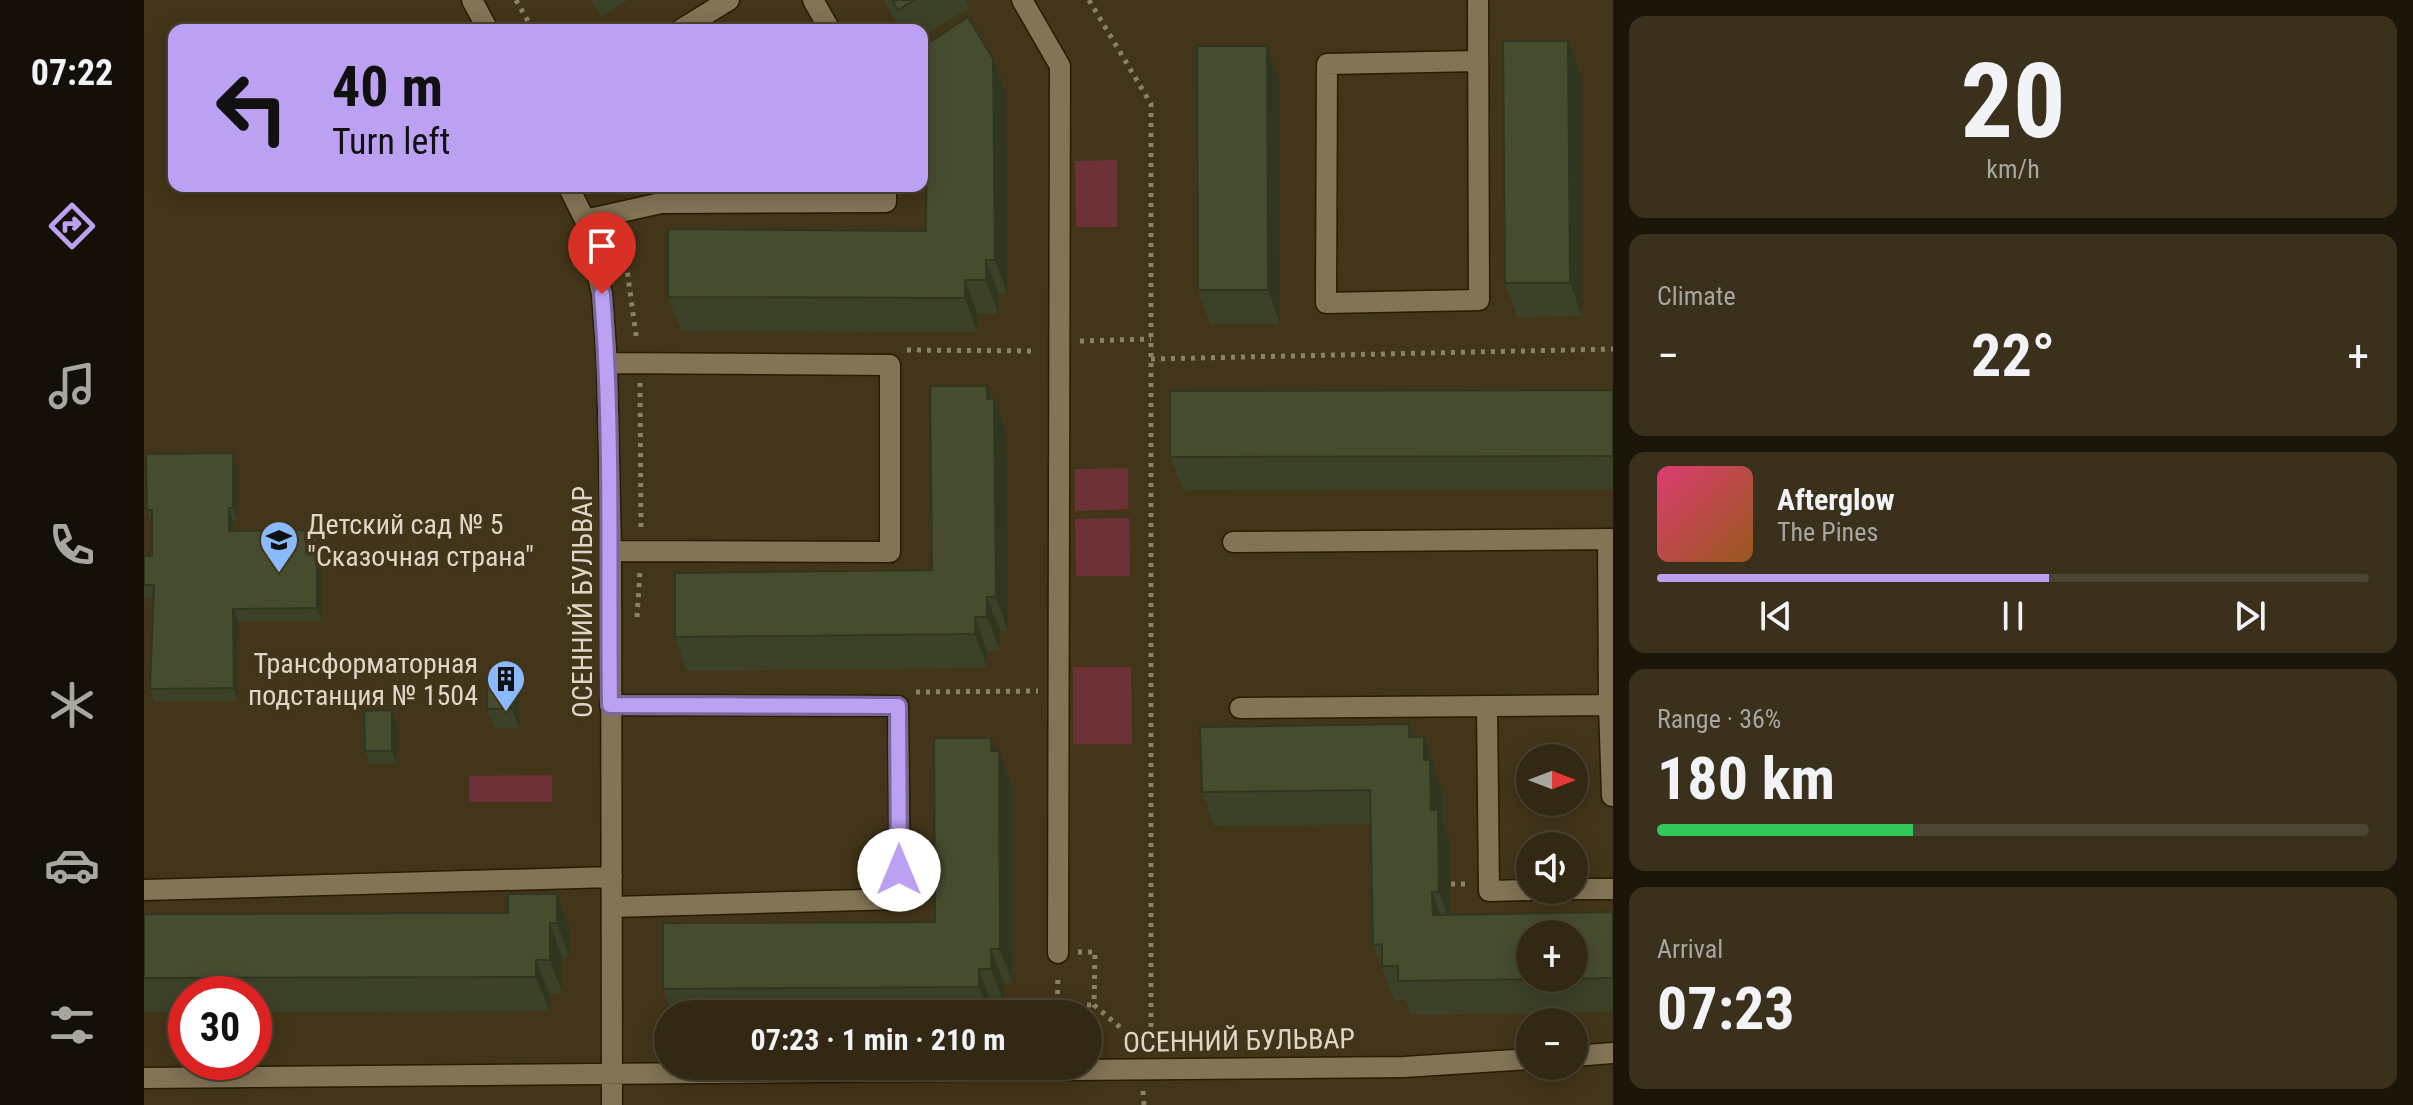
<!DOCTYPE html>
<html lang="en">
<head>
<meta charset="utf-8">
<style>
	:root { --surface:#322813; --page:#3a301c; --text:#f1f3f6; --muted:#a8a6a0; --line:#4d4433; --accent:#bca0f2 }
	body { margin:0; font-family:"Roboto Condensed",sans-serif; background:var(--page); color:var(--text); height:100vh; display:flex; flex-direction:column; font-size:30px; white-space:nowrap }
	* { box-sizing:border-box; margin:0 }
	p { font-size:26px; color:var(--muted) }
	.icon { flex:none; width:44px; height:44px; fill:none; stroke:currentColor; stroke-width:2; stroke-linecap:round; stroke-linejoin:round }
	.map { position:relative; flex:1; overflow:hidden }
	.details { display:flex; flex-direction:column; gap:16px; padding:16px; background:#1c160a; width:800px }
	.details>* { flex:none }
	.top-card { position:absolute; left:24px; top:24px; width:760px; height:168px; border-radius:16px; box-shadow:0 4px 20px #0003,0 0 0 2px var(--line); background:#bca0f2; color:#111; overflow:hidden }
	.needle { width:52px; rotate:90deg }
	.tools { position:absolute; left:1372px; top:744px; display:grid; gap:16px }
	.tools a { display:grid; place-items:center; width:72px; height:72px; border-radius:50%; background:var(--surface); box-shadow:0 4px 20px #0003,0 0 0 2px var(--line); font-size:40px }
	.speed { position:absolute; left:24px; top:976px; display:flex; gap:16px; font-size:40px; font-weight:700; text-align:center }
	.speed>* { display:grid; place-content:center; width:104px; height:104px; border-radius:50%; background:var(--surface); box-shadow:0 4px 20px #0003,0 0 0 2px var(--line); line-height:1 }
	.speed .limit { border:12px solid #d22; background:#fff; color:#111 }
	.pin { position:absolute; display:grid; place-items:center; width:68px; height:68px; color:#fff; margin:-82px -34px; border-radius:50% 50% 50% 0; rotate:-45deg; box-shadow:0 0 8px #0007 }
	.pin .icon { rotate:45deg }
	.me { position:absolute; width:88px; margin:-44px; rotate:0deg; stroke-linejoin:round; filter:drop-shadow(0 0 6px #0008) }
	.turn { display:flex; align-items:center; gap:28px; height:168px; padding:0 32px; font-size:36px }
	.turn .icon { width:104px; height:104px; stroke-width:2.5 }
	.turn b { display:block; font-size:56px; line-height:68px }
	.big { font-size:60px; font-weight:700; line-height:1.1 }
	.details .card { flex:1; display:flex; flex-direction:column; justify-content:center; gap:12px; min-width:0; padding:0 28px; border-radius:16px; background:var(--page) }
	.details .dial { align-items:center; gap:0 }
	.dial b { font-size:104px; line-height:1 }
	.song { display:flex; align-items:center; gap:24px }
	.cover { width:96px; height:96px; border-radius:12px; background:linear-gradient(135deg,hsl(340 70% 55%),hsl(30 70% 35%)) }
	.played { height:8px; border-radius:4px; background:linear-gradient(90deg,var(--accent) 55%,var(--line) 55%) }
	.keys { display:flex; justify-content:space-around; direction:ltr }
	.heat { display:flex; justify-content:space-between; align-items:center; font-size:44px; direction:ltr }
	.charge { height:12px; border-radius:6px; background:linear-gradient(90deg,#34c759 36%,var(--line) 0) }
	.trip { position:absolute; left:510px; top:1000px; width:448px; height:80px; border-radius:40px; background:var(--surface); box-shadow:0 4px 20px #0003,0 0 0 2px var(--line); font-weight:700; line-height:80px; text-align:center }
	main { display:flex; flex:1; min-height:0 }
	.tabs { display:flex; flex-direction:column; width:144px; justify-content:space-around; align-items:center; background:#141008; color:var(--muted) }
	.tabs .icon { width:56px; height:56px }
	.tabs .current { color:var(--accent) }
	.tabs b { font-size:36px; color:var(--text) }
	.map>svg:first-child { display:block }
	.green { fill:#6d3138 }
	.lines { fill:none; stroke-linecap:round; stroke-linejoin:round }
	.pedestrian-casing { stroke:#291c01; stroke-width:23 }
	.minor-casing { stroke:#291c01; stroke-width:23 }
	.path { stroke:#8c806a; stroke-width:5; stroke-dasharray:4 6; stroke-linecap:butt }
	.pedestrian { stroke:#837456; stroke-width:20 }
	.minor { stroke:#837456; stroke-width:20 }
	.wall { fill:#3c4228 }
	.shaded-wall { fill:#313621 }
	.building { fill:#464d2f; stroke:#313621; stroke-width:2; fill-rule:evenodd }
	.route-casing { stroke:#7a689d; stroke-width:20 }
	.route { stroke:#bca0f2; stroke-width:14 }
	.labels { text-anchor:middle; stroke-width:8; stroke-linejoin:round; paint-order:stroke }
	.poi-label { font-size:28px; fill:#dfd6c6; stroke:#433519; text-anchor:start }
	.street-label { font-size:28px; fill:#dfd6c6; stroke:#433519 }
</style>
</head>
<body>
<main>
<nav class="tabs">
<b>07:22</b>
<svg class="icon current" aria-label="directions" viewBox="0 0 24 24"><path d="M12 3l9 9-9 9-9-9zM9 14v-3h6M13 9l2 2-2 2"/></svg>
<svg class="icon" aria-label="music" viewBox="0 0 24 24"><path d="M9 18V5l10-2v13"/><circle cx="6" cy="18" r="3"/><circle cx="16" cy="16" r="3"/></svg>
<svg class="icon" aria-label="phone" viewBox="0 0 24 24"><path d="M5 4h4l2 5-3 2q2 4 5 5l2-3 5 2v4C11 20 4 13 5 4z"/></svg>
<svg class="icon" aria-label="climate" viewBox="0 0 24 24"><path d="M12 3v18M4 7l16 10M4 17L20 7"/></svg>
<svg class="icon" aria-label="car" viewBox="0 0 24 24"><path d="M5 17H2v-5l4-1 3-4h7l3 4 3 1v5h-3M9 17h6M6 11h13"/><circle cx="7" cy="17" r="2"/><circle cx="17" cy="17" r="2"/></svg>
<svg class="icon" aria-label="filters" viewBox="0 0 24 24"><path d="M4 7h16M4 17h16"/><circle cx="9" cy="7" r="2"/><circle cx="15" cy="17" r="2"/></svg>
</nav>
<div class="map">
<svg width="1469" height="1105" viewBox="0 0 1469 1105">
	<rect width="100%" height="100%" fill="#433519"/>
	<!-- green -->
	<path class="green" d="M973,160V227H932L931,161Z
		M984,468V509L931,511V469Z
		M985,518L986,576H932L931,519Z
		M929,667H987L988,744H929Z
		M408,775V802H325V776Z"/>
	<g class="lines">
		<!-- pedestrian casing -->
		<g class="pedestrian-casing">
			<path id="pedestrian" d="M878,0L916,66L914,953"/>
		</g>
		<!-- minor casing -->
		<g class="minor-casing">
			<path id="minor" d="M328,0L344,30
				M669,0L686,30
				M1334,0L1335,300L1182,303L1183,64L1334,61
				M536,30L585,0
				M424,186L441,220L458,294L463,363L467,551L468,1105
				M441,220L517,203L742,202V186
				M463,363L746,365V552L467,551
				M1089,542L1469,539
				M466,705L754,706L756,899L468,907
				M1465,705L1468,796
				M1343,706L1345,891L1386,890
				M1096,708L1465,705L1464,539
				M1430,889H1469
				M0,890L468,877
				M1430,1056L1469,1053
				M0,1078L1260,1067L1386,1059"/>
		</g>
		<!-- path -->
		<path class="path" d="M372,0L389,30
			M945,0L1007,104V1046
			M478,233L493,342
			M936,341L1007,339
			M763,350L893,351
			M1007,359L1469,349
			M496,383L497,529
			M493,617L496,571
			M772,692L894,691
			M1307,884H1324
			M934,952H951L950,1005L999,1047
			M913,1005H950
			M913,1014L914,975
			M999,1091L1000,1105"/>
		<!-- pedestrian -->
		<use href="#pedestrian" class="pedestrian"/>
		<!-- minor -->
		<use href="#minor" class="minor"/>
	</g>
	<!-- wall -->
	<path class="wall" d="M447,0H484L457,17Z
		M739,0H822L825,8L778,37V30H758Z
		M1123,46L1135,80L1136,324H1066L1054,290Z
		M778,47L849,59L862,93L863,293L855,294L854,314L833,313V332L537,331L524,297L782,231L783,78L778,63Z
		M1437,75L1438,316L1373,317L1361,283Z
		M1469,390V489L1039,490L1026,457Z
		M848,399H850L862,432L864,631H856V651H843V668L543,671L531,637L788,570Z
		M89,453L93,466V521H89V531L173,530L177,543L178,621H94V701L11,702L6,689L9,598H0V556H8V523L3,510Z
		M368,679L375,698V728H350L343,709Z
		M248,710L253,723V764H225L221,751Z
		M1265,724L1270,737H1280L1292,770V776L1299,793V824L1307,844V914L1469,912V1012L1266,1015L1261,1000H1250L1229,945L1227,824L1070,826L1058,792Z
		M847,738L852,751H855L867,784L868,983H860V1003H847V1014H528L519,989L791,922Z
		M364,894L425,928V957H418V993H405V1011L110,1012V994H42V1012H0V914L364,913Z"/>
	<!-- shaded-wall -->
	<path class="shaded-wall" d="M1424,41L1437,75L1438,316L1426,283Z
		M1123,46L1135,80L1136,324L1124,290Z
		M849,59L862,93L863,293L851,260Z
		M842,260L855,294L854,314L842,280Z
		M821,280L833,313V332L821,298Z
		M843,386L850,406V399L862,432L864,631L852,597Z
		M89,453L93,466V521L89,508Z
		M85,508L89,521V544L85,531Z
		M173,530L177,543L178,621L173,608Z
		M843,597L856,631V651L843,617Z
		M89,609L94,621V701L90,688Z
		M831,617L843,651V668L831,634Z
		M368,679L375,698V728L368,709Z
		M248,710L253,723V764L248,751Z
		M1265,724L1277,757L1265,737Z
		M1280,737L1292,770V776L1299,793V824L1307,844V926L1295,892L1287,810L1280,760Z
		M847,738L855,758V751L867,784L868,983L856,949Z
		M1288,892L1301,926L1289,915Z
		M413,894L425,928V957L413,923Z
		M406,923L418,957V993L406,960Z
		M847,949L860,983V1003L847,969Z
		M392,960L405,993V1011L392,977Z
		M835,969L847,1003V1014H845L835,987Z"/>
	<!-- building -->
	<path class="building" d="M748,0H771L754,10Z
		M824,17L849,59L851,260H842V280H821V298L524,297V229L782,231L783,64L778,56V47Z
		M1359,41H1424L1426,283H1361Z
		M1053,46H1123L1124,290H1054Z
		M786,386H843V399H850L852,597H843V617H831V634L531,637V573L788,570Z
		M1469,390V456L1026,457V391Z
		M89,453V508H85V531L173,530V608L89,609L90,688L6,689L10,585H0V556H8V510H3L2,454Z
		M343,679H368V709H343Z
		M248,710V751H221L220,711Z
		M1265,724V737H1280V760H1286L1287,810H1294L1295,892H1288L1289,915L1469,912V978L1254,981V966H1238V944L1229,945L1226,790L1058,792L1056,727ZM1386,934H1430V978H1386Z
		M790,738H847V751H855L856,949H847V969H835V987L519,989V923L791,922Z
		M364,894H413V923H406V960H392V977L0,978V914L364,913Z"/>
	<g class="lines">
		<!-- route casing -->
		<g class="route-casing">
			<path id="route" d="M458,294C469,430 464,568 466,705L754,706L755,870"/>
		</g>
		<!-- route -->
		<use href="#route" class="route"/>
	</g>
	<!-- icons -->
	<defs>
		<g id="school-pin" transform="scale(2)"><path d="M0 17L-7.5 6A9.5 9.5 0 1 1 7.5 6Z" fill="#8bbafc" stroke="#433519"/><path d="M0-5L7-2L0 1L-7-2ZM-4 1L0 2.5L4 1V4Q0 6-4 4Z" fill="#111"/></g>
		<g id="building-pin" transform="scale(2)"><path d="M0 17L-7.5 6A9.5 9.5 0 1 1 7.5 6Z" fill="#8bbafc" stroke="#433519"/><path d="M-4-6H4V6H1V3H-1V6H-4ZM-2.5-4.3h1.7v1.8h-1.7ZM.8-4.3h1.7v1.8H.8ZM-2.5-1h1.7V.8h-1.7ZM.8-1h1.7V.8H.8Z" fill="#111"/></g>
	</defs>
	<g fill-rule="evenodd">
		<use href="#school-pin" x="135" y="540"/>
		<use href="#building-pin" x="362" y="679"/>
	</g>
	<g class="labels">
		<!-- poi labels -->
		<g class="poi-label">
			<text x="163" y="534">Детский сад № 5<tspan x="163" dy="32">"Сказочная страна"</tspan></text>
			<text x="334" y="673" text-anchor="end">Трансформаторная<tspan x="334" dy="32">подстанция № 1504</tspan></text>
		</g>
		<!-- street labels -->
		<g class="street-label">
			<text transform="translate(438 602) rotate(-90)" y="10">ОСЕННИЙ БУЛЬВАР</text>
			<text transform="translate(1095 1040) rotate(-1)" y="10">ОСЕННИЙ БУЛЬВАР</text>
		</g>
	</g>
</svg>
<div class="tools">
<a><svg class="needle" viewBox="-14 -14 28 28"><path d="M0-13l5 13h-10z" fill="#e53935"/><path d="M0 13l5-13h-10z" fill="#a8a6a0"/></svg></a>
<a><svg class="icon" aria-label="sound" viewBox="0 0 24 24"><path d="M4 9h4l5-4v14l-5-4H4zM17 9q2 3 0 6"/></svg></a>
<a>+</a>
<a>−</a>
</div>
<div class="speed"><div class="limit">30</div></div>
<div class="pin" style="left:458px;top:294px;background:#d93025"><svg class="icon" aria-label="arrive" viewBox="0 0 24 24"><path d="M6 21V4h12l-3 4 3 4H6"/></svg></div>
<svg class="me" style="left:755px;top:870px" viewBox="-20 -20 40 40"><circle r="19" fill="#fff"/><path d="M0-13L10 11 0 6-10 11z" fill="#bca0f2"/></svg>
<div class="trip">07:23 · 1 min · 210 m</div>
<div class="top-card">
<div class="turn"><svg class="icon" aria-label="left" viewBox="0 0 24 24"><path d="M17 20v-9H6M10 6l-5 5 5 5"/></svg><div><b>40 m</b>Turn left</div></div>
</div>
</div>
<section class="details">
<div class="card dial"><b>20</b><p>km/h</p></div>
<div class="card"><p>Climate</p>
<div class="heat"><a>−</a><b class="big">22°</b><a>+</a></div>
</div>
<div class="card">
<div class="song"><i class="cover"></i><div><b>Afterglow</b><p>The Pines</p></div></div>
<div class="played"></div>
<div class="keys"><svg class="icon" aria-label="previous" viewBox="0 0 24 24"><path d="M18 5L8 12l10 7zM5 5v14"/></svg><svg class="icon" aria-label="pause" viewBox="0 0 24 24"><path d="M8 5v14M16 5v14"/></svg><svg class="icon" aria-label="next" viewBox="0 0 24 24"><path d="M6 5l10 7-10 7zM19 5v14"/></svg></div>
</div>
<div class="card"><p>Range · 36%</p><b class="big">180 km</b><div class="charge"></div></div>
<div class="card"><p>Arrival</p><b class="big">07:23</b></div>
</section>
</main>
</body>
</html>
